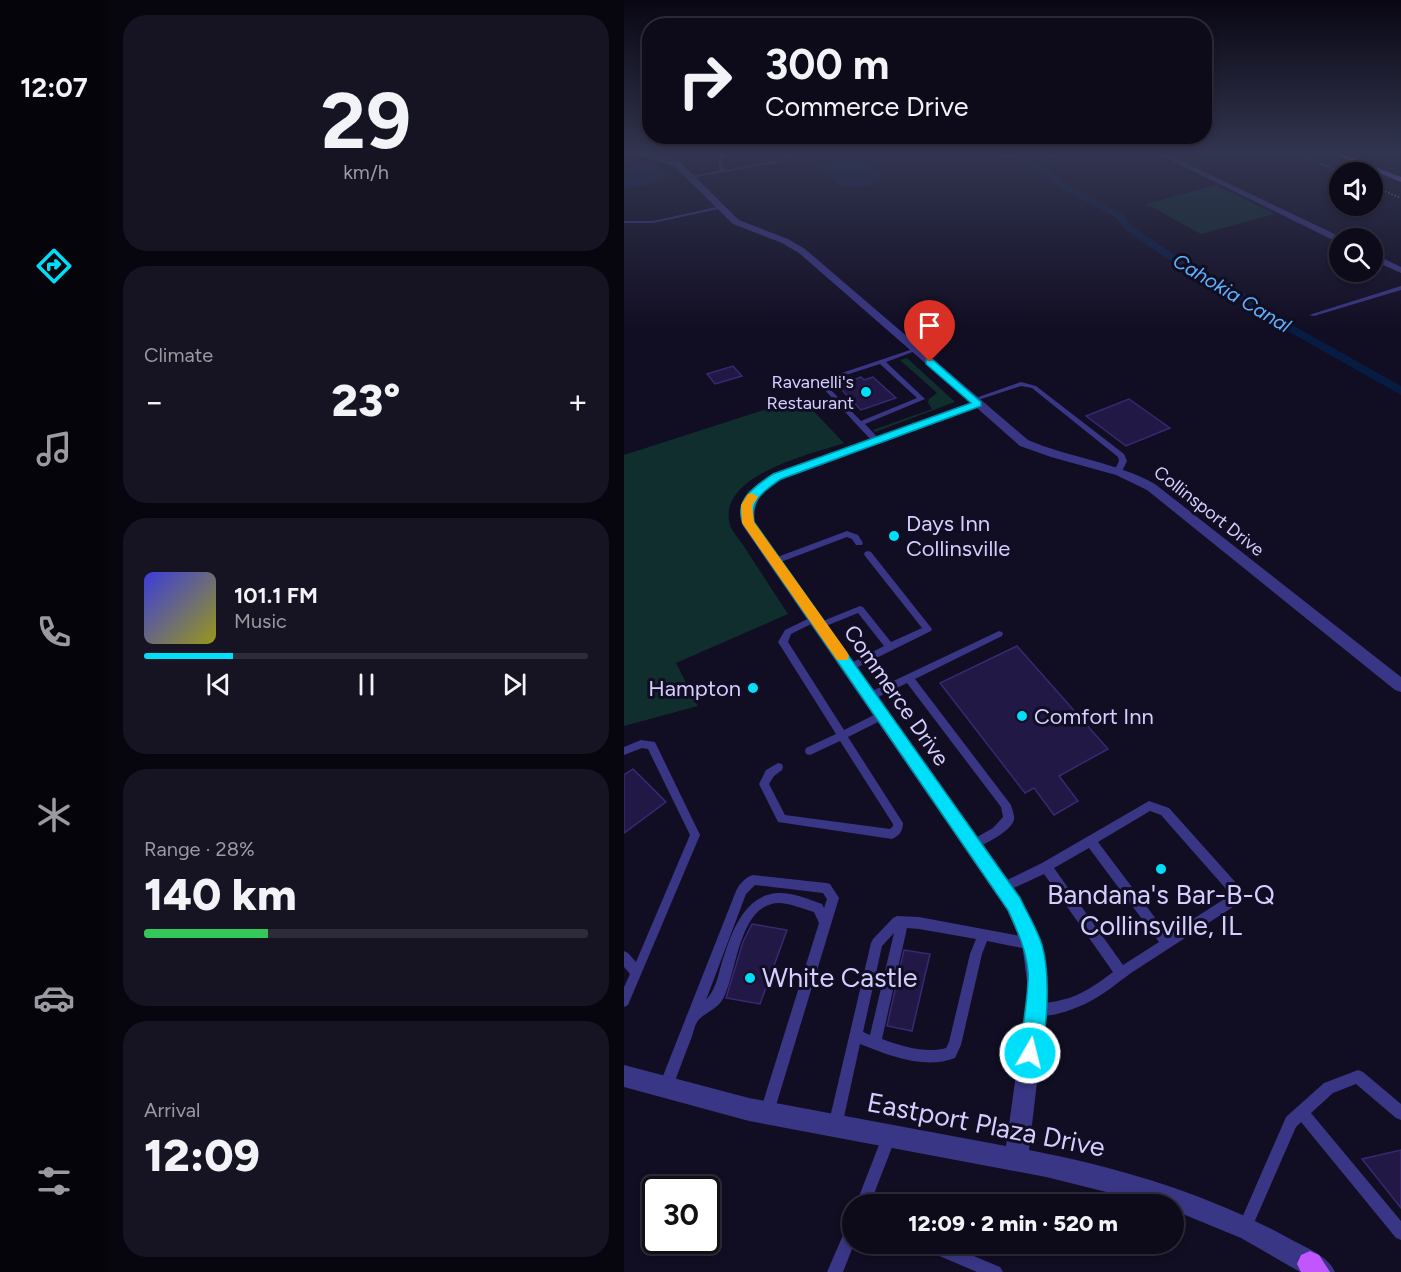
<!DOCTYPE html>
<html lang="en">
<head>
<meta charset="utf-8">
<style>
	:root { --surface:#0d0a1a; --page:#161323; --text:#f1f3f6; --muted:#9a9aa2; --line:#2d2b39; --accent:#00dffa }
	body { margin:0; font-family:Figtree,sans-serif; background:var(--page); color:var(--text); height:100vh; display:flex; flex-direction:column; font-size:22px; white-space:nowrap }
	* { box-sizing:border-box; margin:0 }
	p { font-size:20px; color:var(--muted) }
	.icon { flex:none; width:33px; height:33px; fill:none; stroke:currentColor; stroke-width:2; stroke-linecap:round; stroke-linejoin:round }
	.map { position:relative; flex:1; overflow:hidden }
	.drawer { display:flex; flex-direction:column; gap:15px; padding:15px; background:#07060e; width:516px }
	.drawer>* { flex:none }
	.banner { position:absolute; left:18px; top:18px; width:570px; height:126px; border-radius:24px; box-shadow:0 3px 9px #0003,0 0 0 2px var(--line); background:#0d0a1a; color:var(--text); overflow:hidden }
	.tools { position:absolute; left:705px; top:162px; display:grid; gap:12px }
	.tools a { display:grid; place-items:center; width:54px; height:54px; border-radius:50%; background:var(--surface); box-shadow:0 3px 9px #0003,0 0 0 2px var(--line); font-size:30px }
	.speed { position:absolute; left:18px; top:1176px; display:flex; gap:12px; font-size:30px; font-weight:700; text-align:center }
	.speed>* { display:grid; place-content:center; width:78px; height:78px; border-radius:50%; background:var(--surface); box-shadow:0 3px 9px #0003,0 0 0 2px var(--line); line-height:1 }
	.speed .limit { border:3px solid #111; border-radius:9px; background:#fff; color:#111 }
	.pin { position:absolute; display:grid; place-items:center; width:51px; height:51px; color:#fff; margin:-62px -26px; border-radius:50% 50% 50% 0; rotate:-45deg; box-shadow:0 0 6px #0007 }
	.pin .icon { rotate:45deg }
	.me { position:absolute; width:66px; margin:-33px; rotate:8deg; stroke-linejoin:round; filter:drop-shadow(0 0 4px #0008) }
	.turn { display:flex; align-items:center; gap:21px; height:126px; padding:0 24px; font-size:27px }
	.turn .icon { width:78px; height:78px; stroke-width:2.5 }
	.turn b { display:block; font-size:42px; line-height:51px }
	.big { font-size:45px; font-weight:800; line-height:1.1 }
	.drawer .card { flex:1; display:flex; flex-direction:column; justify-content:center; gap:9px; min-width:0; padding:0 21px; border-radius:24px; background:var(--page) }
	.drawer .dial { align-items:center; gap:0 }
	.dial b { font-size:78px; line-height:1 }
	.song { display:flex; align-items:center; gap:18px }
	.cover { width:72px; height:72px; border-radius:9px; background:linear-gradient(135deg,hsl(240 70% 55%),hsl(60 70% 35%)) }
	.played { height:6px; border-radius:3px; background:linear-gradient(90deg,var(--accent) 20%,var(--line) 20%) }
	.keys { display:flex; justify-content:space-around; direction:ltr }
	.heat { display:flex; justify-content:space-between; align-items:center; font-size:33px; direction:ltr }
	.charge { height:9px; border-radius:4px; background:linear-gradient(90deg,#34c759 28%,var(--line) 0) }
	.trip { position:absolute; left:218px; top:1194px; width:342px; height:60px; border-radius:30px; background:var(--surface); box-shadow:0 3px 9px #0003,0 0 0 2px var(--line); font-weight:800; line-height:60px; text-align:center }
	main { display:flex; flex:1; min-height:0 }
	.tabs { display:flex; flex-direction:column; width:108px; justify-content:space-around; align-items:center; background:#05040a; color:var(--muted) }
	.tabs .icon { width:42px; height:42px }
	.tabs .active { color:var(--accent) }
	.tabs b { font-size:27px; color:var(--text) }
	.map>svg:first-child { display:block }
	.green { fill:#102e2d }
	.water { fill:#071c42 }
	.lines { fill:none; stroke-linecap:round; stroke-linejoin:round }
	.canal { fill:#071c42; fill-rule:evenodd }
	.building { fill:#221845; stroke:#382972; stroke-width:1.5 }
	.path { stroke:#29b9b2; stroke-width:1.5; stroke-dasharray:1.5 2; stroke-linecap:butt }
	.service { fill:#393685; fill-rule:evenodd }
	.minor { fill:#393685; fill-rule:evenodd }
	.secondary { fill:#6b66ff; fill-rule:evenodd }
	.primary { fill:#c156ff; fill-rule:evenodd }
	.route { fill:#00dffa; stroke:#0091a2; stroke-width:1.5 }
	.slow { fill:#f59e0b }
	.poi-dot { fill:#00dffa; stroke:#110d23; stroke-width:2 }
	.labels { text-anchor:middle; stroke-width:6; stroke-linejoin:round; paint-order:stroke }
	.far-poi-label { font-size:18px; fill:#d5cfff; stroke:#110d23; text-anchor:end }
	.far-street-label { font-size:18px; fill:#d5cfff; stroke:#110d23 }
	.far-water-label { font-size:20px; font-style:italic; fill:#5db3ff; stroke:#110d23 }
	.poi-label { font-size:22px; fill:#d5cfff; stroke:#110d23; text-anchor:start }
	.street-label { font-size:22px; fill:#d5cfff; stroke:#110d23 }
	.near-poi-label { font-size:27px; fill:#d5cfff; stroke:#110d23 }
	.near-street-label { font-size:27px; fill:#d5cfff; stroke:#110d23 }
</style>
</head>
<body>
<main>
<nav class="tabs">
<b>12:07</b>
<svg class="icon active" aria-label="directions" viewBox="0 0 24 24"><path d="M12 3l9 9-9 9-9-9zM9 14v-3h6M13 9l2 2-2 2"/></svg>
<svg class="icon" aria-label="music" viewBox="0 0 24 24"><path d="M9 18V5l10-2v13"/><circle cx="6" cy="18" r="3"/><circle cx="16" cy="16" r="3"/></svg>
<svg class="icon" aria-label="phone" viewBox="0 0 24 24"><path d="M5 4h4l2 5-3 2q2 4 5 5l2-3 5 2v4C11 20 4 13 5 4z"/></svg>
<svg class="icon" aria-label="climate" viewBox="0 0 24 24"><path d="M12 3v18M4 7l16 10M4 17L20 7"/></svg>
<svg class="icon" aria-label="car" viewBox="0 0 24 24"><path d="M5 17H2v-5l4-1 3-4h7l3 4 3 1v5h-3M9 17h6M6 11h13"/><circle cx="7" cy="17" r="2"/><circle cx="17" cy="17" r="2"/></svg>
<svg class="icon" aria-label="filters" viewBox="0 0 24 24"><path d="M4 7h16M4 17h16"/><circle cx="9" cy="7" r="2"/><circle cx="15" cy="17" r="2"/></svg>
</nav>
<section class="drawer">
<div class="card dial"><b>29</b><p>km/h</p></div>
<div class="card"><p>Climate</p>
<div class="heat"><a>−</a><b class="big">23°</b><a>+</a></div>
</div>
<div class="card">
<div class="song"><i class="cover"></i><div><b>101.1 FM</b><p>Music</p></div></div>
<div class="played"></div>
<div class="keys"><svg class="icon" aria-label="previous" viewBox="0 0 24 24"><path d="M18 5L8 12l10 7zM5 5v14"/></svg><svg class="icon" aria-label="pause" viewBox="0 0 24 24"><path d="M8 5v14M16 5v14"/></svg><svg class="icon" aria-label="next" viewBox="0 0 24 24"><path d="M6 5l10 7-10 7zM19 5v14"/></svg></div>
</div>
<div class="card"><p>Range · 28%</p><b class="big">140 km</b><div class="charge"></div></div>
<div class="card"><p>Arrival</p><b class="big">12:09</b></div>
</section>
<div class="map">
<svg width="777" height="1272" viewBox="0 0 777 1272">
	<rect width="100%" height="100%" fill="#110d23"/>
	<!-- green -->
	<path class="green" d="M592,185L651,214L577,234L522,204Z
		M283,358L331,402L251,432L249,430L308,409L304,403L305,399L313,393L276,360Z
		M177,398L220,443C188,454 92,475 106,525C108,532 117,541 121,548C135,570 150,592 164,614L52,663L74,706L0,726V455Z"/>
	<!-- water -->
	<path class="water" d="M225,157L240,159L258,172L257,179L243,186L217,187L197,170L196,164Z
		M18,165C30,164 38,166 43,176L32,183L0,189V169Z"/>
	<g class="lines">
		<!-- canal -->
		<path class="canal" d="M377,153H387L419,167L447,187L497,213L509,227L585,278L610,286L654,317L777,386V395L646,321L602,290L577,282L503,231L491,217L441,191L413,171Z"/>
	</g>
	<!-- building -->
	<path class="building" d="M109,366L118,376L91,384L83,374Z
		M237,377L240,380L249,377L272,398L237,410L214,386Z
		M505,399L546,428L502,446L462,416Z
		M393,646L484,749L435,776L454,801L430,815L410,788L401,793L316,683Z
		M9,769L42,802L0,833V775Z
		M128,924L163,930L136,1004L102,998L119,942Z
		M280,950L306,954L288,1031L263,1026Z
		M777,1150V1208L738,1159Z"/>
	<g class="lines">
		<!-- path -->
		<path class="path" d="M670,153L717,172
			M748,186L777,198"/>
		<!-- service -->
		<path class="service" d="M95,153H99L101,155L98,164L101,170L156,160L163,157L161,153H165L168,157L157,162L66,178L68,176L97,170L94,164L97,155Z
			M432,153H439L426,156L424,155Z
			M97,206L99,207V208L29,223H0V221H29Z
			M777,286V290L690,316L685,315Z
			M289,349L294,350L262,362L301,399L241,424L257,441L256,443H250L233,425L198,387L197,380ZM256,364L293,398L237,421L203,386V381Z
			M397,382L412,386L500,454L503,461L497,473H494L490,471L495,461L494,457L408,388L397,386L351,401L349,402L346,400Z
			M223,531L234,535L239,543L238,545H232L228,539L223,537L154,563H148L147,561L148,559Z
			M244,551L247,552L308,629L307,631L226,671L223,669L221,667L223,665L260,646L234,613L197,628L194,627L193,625L194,623L236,606L239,607L267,642L298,628L241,556L240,554L241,552Z
			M192,615L195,616L196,618L195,620L167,634L164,642L220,730L256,712L259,711L262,712L264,715L262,718L224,737L279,823C279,831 275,836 268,839L154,822L135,784L142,770L154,763L158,764L159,767L158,770L150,776L145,784L161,815L266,829L269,826V824L216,741L186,755L182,754L181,751L182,748L212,734L154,642L161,630Z
			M375,631L378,632L379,634L378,636L291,679L387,805C388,809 391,816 390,820C386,832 361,844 350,849L346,847L344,844L346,841L369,828L379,817L377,807L283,683L250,699H244L242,696L244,693Z
			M17,740L31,742L76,835L4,1005L0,1007V987L6,974L0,967V951L4,953L12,962L66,835L24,749L18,748L0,755V747Z
			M525,801L545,808L613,884L615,888L612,905C577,928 542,950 507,973C492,984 478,996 461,1004C448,1010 422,1020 408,1014L406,1010L408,1006C417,1002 427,1003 437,1000C457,996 473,984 489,972L420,874L379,893L375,892L373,888L375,884L418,863ZM526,811L537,815L603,890L602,898L544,935L474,842ZM465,848L535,942L499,965L430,868Z
			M129,875L202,883L206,884L215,898L150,1112L148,1117L143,1119L138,1117L136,1112L195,923L190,912C179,909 166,903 154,903C115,905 113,971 100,997C94,1010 80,1012 73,1022C70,1027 69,1034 67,1039C60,1056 54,1074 47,1091L42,1093L37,1091L35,1086L112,891C115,884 122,877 129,875ZM131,885L199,893L203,899L200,908L198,904C185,899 167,892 153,893C119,896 107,934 98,962C94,976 92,989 82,1000L122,894Z
			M273,916L295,917L408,938L412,940L414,944L412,948L408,950L363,941L358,954L337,1045L331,1058C300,1070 264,1055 236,1044L218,1126L216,1131L211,1133L206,1131L204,1126L247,943L249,939L269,918ZM283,928L295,929L352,939L346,954L325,1042L322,1048C302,1054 277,1046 258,1039ZM270,933L246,1035L239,1032L258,946Z
			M734,1070L739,1072L777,1104V1120L772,1118L732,1084L709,1093L687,1113L777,1221V1240L772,1238L677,1122L672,1127L626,1232L621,1234L616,1232L614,1227L662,1117L700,1083Z
			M265,1130L270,1132L272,1137L246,1204H232L260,1132Z
			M228,1224V1244H230L219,1272H203L223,1226Z
			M297,1244H321L376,1267L379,1272H353L299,1249Z"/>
		<!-- minor -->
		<path class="minor" d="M5,153L37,156L56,162L115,220L164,239L181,249L404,440C446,458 492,462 531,484L777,677V692L771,690L523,490L492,475L427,457L396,446L353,408L157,480C139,490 128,501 131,523L397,898L418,944L424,989L405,1150C497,1168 585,1194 668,1240C683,1248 704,1256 711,1272H676L617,1238L549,1210V1204H531L422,1177L125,1121L0,1087V1065L125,1098L382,1146L404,989L398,944L383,910L119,526C109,503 131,484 149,474L347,403L175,253L158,243L109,224L50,166Z
			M532,153H540L719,238L713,242Z
			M748,253L777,267V273L748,260Z"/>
		<!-- secondary -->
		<path class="secondary" d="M707,153H716L777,177V182Z"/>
		<!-- primary -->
		<path class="primary" d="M686,1251L695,1255L706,1272H677L673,1264L677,1255Z"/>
	</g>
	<!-- sky -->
	<linearGradient id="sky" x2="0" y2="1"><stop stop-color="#090713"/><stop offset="0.46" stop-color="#323550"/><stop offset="1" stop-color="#323550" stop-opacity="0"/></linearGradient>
	<rect width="777" height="331" fill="url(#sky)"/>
	<!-- route -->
	<path class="route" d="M302,360H309L357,402V406L157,479C140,491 125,500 130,522L396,898C403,913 413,929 418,945C426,973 425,1033 413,1060L406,1063L400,1060C393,1045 406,994 404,972C402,949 393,930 384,910L120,525C108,501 131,486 149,474L347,403L302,364Z"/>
	<!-- slow -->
	<path class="slow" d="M128,493L134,497L128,505L130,522L223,652L225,656L223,660H213L118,523L117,505L124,494Z"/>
	<!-- markers -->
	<g class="poi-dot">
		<circle cx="242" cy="392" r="6"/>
		<circle cx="270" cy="536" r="6"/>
		<circle cx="129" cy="688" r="6"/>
		<circle cx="398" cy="716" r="6"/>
		<circle cx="537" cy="869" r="6"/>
		<circle cx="126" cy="978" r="6"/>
	</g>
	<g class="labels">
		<!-- far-poi labels -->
		<g class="far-poi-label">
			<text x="230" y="388">Ravanelli's<tspan x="230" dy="21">Restaurant</tspan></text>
		</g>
		<!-- far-street labels -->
		<g class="far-street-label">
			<text transform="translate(585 511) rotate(38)" y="6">Collinsport Drive</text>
		</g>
		<!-- far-water labels -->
		<g class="far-water-label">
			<text transform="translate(608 293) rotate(31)" y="7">Cahokia Canal</text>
		</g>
		<!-- poi labels -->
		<g class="poi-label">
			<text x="282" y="531">Days Inn<tspan x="282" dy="25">Collinsville</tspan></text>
			<text x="117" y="696" text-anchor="end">Hampton</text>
			<text x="410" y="724">Comfort Inn</text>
		</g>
		<!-- street labels -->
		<g class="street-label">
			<text transform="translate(273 695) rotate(55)" y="8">Commerce Drive</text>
		</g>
		<!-- near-poi labels -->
		<g class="near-poi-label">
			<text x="537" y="904">Bandana's Bar-B-Q<tspan x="537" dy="31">Collinsville, IL</tspan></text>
			<text x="138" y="987" text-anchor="start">White Castle</text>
		</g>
		<!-- near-street labels -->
		<g class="near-street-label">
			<text transform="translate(362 1125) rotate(11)" y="9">Eastport Plaza Drive</text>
		</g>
	</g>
</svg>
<div class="tools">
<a><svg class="icon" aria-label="sound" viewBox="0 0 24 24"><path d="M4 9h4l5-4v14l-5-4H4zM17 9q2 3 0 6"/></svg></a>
<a><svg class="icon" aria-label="search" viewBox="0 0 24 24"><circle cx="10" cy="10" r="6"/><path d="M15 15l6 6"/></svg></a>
</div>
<div class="speed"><div class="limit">30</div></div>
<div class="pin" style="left:306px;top:362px;background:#d93025"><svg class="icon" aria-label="arrive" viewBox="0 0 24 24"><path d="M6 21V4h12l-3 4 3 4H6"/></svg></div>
<svg class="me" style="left:406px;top:1053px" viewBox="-20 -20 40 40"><circle r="17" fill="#00dffa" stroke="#fff" stroke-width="3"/><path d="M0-11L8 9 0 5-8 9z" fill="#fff"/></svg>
<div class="trip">12:09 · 2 min · 520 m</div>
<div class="banner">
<div class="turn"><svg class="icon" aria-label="right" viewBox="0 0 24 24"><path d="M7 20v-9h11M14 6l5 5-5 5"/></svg><div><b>300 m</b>Commerce Drive</div></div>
</div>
</div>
</main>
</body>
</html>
